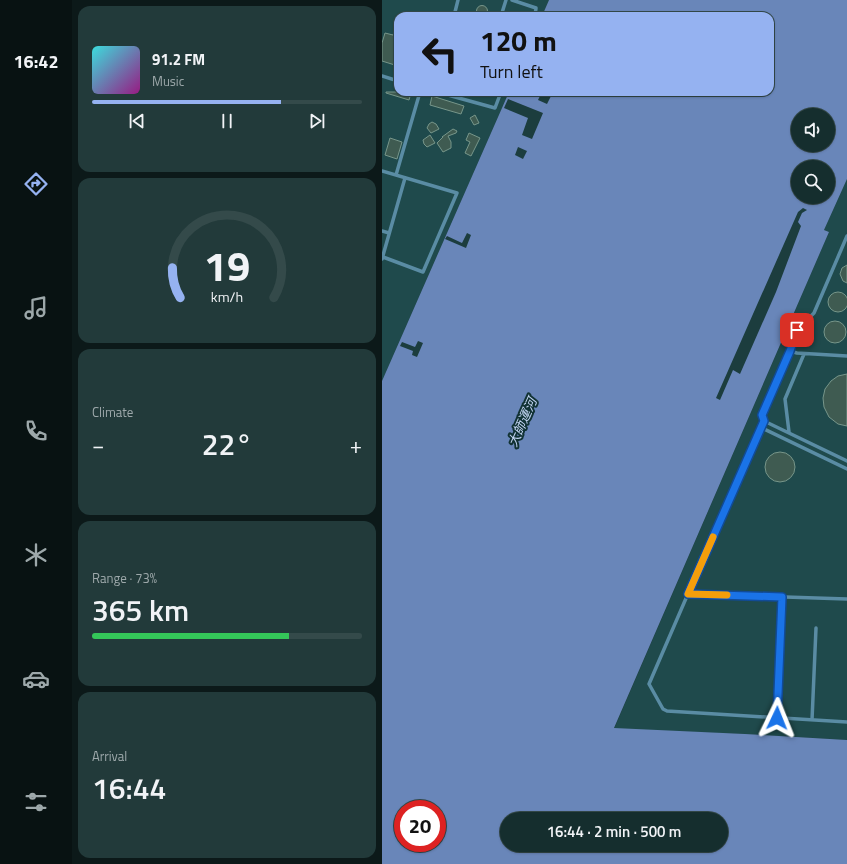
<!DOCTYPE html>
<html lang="en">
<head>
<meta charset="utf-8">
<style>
	:root { --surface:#152e2e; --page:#223a3a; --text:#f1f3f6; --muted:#9da8aa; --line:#344a4a; --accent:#95b2f1 }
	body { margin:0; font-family:"Titillium Web","Noto Sans JP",sans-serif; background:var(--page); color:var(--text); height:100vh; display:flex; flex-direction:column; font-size:15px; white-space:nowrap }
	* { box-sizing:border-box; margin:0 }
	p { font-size:13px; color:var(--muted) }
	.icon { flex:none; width:22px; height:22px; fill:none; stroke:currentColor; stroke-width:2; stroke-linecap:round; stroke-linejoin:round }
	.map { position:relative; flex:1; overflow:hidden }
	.drawer { display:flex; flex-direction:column; gap:6px; padding:6px; background:#0c1919; width:310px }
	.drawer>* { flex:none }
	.banner { position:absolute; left:12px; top:12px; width:380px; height:84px; border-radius:12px; box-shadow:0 1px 3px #0004,0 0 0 1px var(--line); background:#95b2f1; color:#111; overflow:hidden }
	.fabs { position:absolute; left:409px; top:108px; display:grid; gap:8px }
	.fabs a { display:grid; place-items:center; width:44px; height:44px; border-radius:50%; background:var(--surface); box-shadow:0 1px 3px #0004,0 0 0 1px var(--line); font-size:20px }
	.speed { position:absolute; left:12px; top:800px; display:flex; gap:8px; font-size:20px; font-weight:700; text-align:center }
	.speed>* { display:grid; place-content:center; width:52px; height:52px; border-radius:50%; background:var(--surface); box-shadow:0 1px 3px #0004,0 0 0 1px var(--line); line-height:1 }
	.speed .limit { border:6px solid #d22; background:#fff; color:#111 }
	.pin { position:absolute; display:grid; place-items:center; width:34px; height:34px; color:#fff; margin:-17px; border-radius:8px; box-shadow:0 2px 6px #0006 }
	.me { position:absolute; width:44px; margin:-22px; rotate:2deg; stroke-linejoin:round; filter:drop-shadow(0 0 3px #0008) }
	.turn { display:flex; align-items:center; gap:14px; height:84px; padding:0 20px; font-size:18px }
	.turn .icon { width:52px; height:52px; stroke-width:2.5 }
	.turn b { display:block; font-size:28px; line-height:34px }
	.big { font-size:30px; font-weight:600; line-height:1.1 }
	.drawer .card { flex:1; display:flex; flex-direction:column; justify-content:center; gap:6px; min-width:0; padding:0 14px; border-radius:12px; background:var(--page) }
	.drawer .dial { align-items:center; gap:0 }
	.dial svg { height:104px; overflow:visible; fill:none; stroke:var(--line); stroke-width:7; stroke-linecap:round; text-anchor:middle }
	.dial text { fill:var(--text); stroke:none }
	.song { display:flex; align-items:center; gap:12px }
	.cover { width:48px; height:48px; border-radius:6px; background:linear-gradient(135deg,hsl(180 70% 55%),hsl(310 70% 35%)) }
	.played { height:4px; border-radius:2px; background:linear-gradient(90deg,var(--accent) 70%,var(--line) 70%) }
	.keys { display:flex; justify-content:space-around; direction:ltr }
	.heat { display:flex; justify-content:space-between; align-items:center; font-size:22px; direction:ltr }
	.charge { height:6px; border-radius:3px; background:linear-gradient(90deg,#34c759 73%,var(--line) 0) }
	.trip { position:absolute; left:118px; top:812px; width:228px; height:40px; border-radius:20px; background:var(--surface); box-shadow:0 1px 3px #0004,0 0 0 1px var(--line); font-weight:600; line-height:40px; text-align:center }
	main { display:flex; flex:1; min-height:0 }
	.dock { display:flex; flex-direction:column; width:72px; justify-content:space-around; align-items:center; background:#081212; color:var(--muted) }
	.dock .icon { width:28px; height:28px }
	.dock .on { color:var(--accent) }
	.dock b { font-size:18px; color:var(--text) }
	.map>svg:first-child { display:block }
	.built { fill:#1f4a4c }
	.water { fill:#6986b9; fill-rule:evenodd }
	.pier { fill:#1c3d3e }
	.building { fill:#3f5b51; stroke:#77968a }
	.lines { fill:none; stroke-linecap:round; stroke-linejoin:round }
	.service { stroke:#5a8ca4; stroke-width:3.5 }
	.route-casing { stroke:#114b97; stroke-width:10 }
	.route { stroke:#1a73e8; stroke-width:7 }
	.slow { stroke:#f59e0b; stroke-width:7 }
	.labels { text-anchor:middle; stroke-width:4; stroke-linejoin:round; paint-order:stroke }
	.water-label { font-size:13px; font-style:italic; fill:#c2d4f2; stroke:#113234 }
</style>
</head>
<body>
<main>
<nav class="dock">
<b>16:42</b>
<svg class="icon on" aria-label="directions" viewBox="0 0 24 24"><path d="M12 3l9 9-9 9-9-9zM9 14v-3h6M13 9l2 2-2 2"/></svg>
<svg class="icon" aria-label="music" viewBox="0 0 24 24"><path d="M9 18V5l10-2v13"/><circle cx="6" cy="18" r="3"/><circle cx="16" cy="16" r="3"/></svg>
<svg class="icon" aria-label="phone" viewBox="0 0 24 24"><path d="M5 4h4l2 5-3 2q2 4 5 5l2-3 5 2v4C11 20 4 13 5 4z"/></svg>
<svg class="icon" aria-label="climate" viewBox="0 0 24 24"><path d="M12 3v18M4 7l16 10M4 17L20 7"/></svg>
<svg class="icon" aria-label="car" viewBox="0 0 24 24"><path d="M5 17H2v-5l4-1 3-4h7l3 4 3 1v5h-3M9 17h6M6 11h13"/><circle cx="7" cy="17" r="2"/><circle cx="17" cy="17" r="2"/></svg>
<svg class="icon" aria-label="filters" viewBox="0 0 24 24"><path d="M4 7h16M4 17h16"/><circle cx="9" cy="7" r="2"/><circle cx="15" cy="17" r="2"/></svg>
</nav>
<section class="drawer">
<div class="card">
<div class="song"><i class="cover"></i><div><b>91.2 FM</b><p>Music</p></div></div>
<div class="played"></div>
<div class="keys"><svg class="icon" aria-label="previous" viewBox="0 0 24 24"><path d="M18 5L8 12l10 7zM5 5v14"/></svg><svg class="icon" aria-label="pause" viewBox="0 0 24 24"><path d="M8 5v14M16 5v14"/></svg><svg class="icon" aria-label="next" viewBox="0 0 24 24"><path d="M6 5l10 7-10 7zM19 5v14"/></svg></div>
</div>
<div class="card dial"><svg viewBox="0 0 100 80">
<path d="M14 69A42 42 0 1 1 86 69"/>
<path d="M14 69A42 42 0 0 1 8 46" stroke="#95b2f1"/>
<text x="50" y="56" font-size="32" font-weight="700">19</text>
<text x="50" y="72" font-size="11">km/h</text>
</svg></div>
<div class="card"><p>Climate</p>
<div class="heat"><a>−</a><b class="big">22°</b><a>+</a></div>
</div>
<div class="card"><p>Range · 73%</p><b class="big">365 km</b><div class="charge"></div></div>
<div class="card"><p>Arrival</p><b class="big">16:44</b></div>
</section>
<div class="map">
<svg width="465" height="864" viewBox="0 0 465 864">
	<rect width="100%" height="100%" fill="#1c3d3e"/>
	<!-- built -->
	<path class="built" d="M0,0H167L160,16H16V92H127L0,381Z
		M465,179V740L363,734L232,729L447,232L442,230Z"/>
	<!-- water -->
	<path class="water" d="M167,0H465V179L442,230L447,232L232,728L363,734L465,740V864H0V381L127,92H388V16H160ZM416,115H446V145H416ZM416,167H446V197H416ZM21,809H55V843H21ZM125,819H339V845H125Z"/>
	<!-- pier -->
	<path class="pier" d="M160,92L169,96L165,104L156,100Z
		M126,99L161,113L150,139L140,135L146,118L122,108Z
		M136,147L145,151L141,159L133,155Z
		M421,208L425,210L420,213L416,222L419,226L394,292L358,374L351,370L338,400L334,398L416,212Z
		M85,233L89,235L84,248L63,239L65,236L80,243Z
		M36,341L41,343L35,357L30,355L31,351L18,346L20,342L33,347Z"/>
	<!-- building -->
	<path class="building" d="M94.5 11a5.5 5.5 0 1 1 11 0a5.5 5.5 0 1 1-11 0Z
		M15,22H16V42L14,49H16V66L0,61V43L3,33L11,35Z
		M4,92H25L29,93L27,100L4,93Z
		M50,96L82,106L79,114L48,105Z
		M93,115L97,123L92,125L88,118Z
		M50,122L54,124L57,129L49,133L45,128L47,124Z
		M71,129L75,131L74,133L66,136L69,142V148L61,152L55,143L61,137H60Z
		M87,133L98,138L89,156L83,153L88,142L84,140Z
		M48,135L53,143L45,147L42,144L41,140Z
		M8,138L20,142L15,159L3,155Z
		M465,265V283L461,281L458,274L460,268Z
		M446 302a10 10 0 1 1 20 0a10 10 0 1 1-20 0Z
		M442 332a11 11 0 1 1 22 0a11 11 0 1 1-22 0Z
		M465,374V426L456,424L447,417L442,407L441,398L443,389L449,381L456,376Z
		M383 467a15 15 0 1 1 30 0a15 15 0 1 1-30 0Z"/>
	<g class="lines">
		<!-- service -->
		<path class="service" d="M130,0L154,8L153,16
			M72,16L76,0
			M119,16L124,0
			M0,76L16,81
			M55,92L113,108L119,92
			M0,171L75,193L41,272L1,257
			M14,175L38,92
			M0,231L7,233
			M0,259L23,178
			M408,351L415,353L465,356
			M382,421L465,461
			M378,427L382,421L380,415L408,351L415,330L432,313L465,236
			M407,432L403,399L422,354
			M465,469L378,427L267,684L281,709L285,711L465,722
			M306,594L465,599
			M395,718L400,597
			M430,720L434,628"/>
	</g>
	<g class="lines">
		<!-- route casing -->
		<g class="route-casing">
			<path id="route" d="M395,718L400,597L306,594L382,421L380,415L408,351L415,330"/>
		</g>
		<!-- route -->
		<use href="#route" class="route"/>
		<!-- slow -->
		<path class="slow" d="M331,537L306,594L345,595"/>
	</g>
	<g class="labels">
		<!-- water labels -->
		<g class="water-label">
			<text transform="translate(140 422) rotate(-66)" y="5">大師運河</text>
		</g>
	</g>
</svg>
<div class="fabs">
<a><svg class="icon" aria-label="sound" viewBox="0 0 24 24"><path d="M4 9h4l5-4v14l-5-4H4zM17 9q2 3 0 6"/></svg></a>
<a><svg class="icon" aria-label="search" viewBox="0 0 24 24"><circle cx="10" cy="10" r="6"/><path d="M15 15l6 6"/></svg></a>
</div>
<div class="speed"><div class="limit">20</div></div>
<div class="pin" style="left:415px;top:330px;background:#d93025"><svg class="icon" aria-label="arrive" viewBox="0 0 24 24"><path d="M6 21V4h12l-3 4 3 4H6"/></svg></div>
<svg class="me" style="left:395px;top:718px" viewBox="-20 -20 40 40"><path d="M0-17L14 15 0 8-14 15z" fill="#1a73e8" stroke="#fff" stroke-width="4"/></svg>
<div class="trip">16:44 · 2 min · 500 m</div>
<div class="banner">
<div class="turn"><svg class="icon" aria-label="left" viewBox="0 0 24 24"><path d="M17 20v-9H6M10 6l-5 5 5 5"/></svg><div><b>120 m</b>Turn left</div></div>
</div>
</div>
</main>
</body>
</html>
